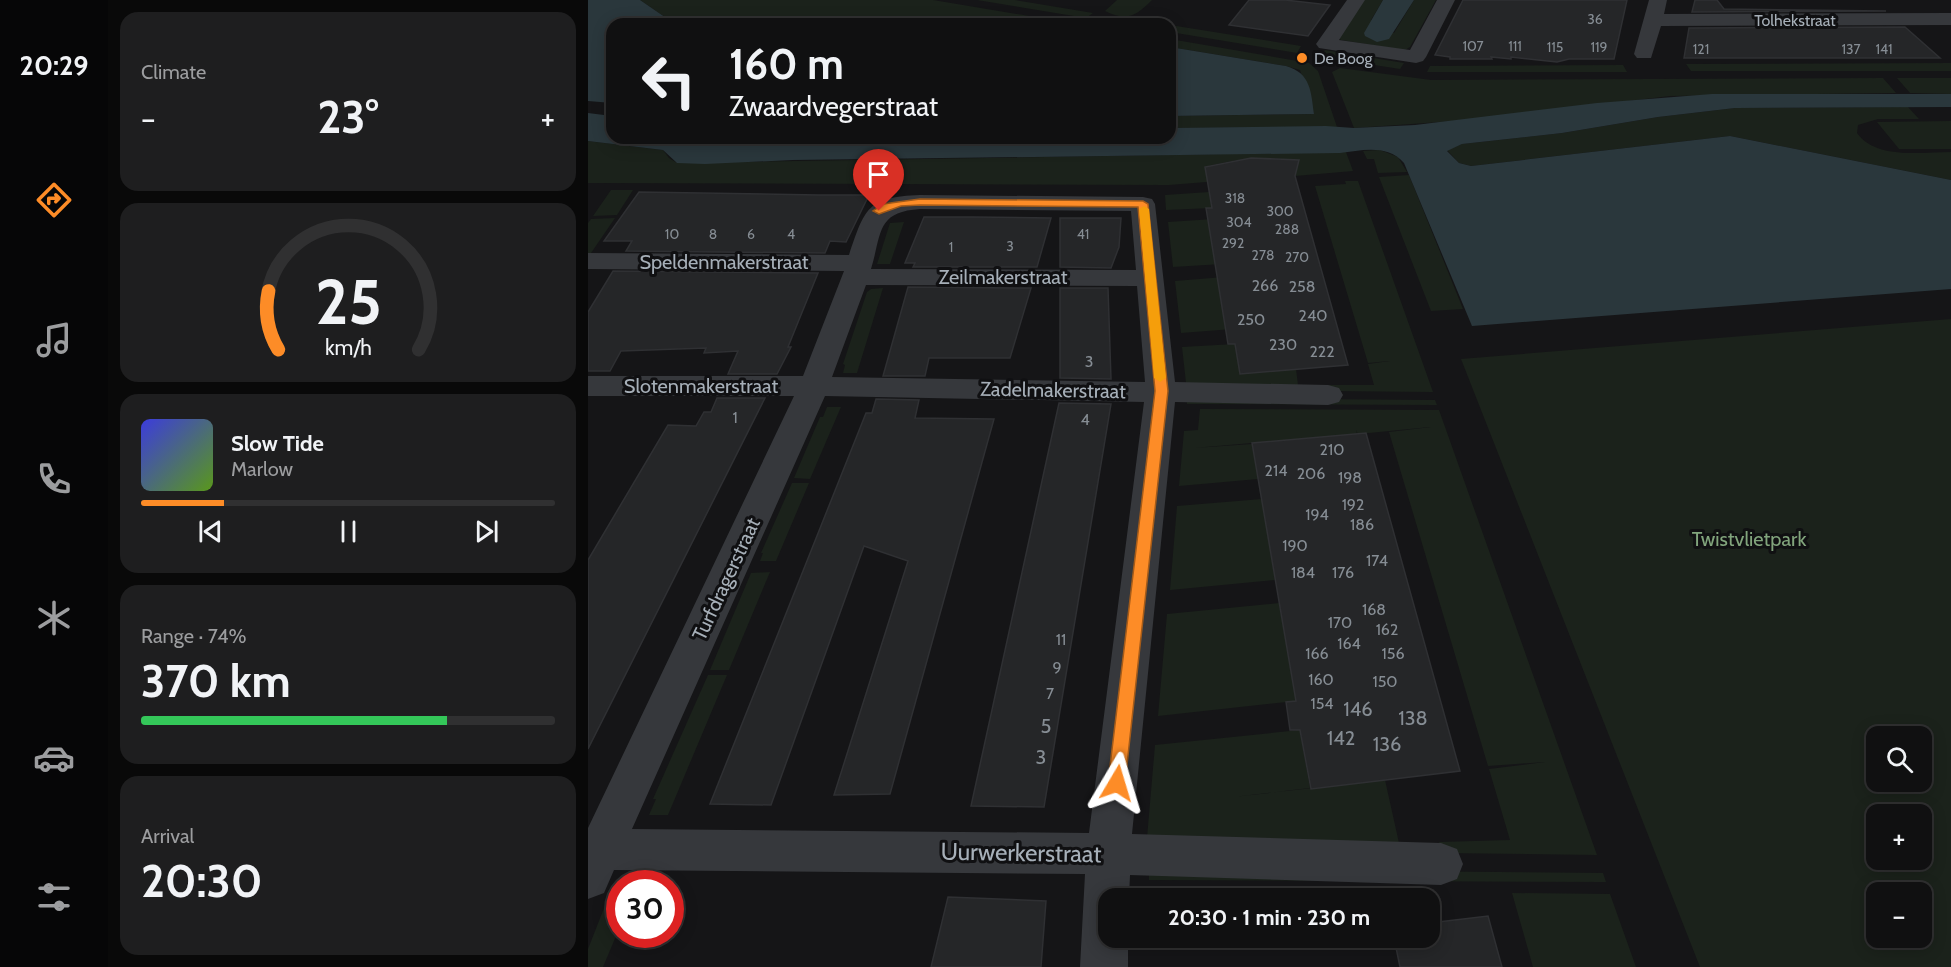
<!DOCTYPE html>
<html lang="en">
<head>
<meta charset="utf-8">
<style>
	:root { --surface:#101011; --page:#1e1e1f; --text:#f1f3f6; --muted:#9c9d9f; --line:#303031; --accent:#fd8c27 }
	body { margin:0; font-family:Cabin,sans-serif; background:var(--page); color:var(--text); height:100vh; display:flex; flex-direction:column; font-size:22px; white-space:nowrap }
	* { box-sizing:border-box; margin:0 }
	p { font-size:20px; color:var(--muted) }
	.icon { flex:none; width:33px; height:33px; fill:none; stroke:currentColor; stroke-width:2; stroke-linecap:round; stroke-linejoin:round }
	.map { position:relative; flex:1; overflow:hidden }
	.panel { display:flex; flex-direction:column; gap:12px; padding:12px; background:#090909; width:480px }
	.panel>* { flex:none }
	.guide { position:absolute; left:18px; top:18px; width:570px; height:126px; border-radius:18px; box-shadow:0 3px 15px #0003,0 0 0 2px var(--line); background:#101011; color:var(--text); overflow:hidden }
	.controls { position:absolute; left:1278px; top:726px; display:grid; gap:12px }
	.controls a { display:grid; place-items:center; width:66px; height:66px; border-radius:12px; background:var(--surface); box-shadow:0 3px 15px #0003,0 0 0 2px var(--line); font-size:30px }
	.speed { position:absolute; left:18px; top:870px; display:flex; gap:12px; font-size:30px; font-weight:700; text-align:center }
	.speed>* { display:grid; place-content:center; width:78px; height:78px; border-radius:50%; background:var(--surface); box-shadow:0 3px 15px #0003,0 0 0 2px var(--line); line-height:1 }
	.speed .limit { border:9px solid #d22; background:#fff; color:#111 }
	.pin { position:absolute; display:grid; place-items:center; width:51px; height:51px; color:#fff; margin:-62px -26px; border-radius:50% 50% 50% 0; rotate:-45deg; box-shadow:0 0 6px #0007 }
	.pin .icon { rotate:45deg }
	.me { position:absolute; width:66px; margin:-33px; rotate:7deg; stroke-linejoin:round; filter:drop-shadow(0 0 4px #0008) }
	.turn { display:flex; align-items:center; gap:21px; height:126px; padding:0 24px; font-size:27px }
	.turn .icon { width:78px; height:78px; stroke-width:2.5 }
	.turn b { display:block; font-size:42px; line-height:51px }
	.big { font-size:45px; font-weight:800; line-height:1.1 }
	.panel .tile { flex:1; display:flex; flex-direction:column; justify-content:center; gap:9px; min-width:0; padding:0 21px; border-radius:18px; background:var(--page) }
	.panel .dial { align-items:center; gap:0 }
	.dial svg { height:156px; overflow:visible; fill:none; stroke:var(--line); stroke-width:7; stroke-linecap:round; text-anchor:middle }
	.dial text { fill:var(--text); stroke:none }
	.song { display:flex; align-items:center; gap:18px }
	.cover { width:72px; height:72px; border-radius:9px; background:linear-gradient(135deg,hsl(240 70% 55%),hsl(90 70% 35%)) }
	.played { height:6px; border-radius:3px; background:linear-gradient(90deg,var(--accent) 20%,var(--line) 20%) }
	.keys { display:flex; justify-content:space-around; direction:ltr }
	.heat { display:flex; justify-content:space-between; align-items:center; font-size:33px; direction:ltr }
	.charge { height:9px; border-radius:4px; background:linear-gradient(90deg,#34c759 74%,var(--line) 0) }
	.trip { position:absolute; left:510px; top:888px; width:342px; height:60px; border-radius:18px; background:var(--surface); box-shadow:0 3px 15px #0003,0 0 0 2px var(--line); font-weight:800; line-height:60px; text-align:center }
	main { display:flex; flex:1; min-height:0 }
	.dock { display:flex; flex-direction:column; width:108px; justify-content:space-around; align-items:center; background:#060607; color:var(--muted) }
	.dock .icon { width:42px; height:42px }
	.dock .on { color:var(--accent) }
	.dock b { font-size:27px; color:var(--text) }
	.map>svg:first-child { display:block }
	.green { fill:#1b221b; fill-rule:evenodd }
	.water { fill:#2a373c }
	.building { fill:#252628; stroke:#2f3033; stroke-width:1.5 }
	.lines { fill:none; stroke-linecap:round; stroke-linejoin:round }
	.street { fill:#36383c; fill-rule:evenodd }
	.route { fill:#fd8c27; stroke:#a45b19; stroke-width:1.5 }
	.slow { fill:#f59e0b }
	.poi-dot { fill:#fd8c27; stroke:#101012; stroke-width:2 }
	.labels { text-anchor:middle; stroke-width:6; stroke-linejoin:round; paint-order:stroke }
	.far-number-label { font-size:14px; fill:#868d94 }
	.far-street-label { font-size:16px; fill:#a6afb8; stroke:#101012 }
	.far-poi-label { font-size:16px; fill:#a6afb8; stroke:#101012; text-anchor:start }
	.number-label { font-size:16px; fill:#868d94 }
	.street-label { font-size:20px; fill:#a6afb8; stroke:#101012 }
	.park-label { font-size:20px; fill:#81a47c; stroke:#101012 }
	.near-number-label { font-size:20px; fill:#868d94 }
	.near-street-label { font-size:24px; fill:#a6afb8; stroke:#101012 }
</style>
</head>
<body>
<main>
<nav class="dock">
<b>20:29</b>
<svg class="icon on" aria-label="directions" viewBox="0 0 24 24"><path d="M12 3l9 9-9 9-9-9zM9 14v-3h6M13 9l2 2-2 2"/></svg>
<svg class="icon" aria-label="music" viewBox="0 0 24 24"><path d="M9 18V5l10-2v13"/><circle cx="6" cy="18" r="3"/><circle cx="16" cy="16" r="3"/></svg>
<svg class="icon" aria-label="phone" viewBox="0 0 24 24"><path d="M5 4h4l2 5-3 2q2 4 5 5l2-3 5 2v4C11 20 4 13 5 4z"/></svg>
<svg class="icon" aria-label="climate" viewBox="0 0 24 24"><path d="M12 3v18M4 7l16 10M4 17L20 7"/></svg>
<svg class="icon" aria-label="car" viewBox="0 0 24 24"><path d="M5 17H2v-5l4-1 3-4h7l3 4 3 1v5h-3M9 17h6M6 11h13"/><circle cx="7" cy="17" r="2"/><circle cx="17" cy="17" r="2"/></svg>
<svg class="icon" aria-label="filters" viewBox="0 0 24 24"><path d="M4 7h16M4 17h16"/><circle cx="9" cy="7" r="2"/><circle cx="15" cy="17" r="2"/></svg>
</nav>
<section class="panel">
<div class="tile"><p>Climate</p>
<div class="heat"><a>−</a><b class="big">23°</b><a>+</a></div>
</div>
<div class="tile dial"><svg viewBox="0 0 100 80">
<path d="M14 69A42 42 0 1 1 86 69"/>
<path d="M14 69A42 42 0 0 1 9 39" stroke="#fd8c27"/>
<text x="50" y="56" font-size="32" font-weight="700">25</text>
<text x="50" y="72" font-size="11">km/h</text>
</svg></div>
<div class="tile">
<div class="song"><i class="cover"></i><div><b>Slow Tide</b><p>Marlow</p></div></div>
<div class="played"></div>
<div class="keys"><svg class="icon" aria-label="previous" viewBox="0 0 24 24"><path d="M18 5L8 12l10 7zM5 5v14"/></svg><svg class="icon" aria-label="pause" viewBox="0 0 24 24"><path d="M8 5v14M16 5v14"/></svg><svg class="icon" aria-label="next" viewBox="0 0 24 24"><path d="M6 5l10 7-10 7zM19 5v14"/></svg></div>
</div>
<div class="tile"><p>Range · 74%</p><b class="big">370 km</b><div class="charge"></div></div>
<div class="tile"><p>Arrival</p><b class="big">20:30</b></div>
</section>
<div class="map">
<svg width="1363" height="967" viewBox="0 0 1363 967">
	<rect width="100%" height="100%" fill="#151517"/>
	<!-- green -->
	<path class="green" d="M52,0H345L489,24H87Z
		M389,0H427L505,13L498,18Z
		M529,0H564C548,16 539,22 517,11Z
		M775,0H795L783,20L806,33L826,0H848L822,47L817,50L753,40L751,38Z
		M582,25L713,46L709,53L582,32Z
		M582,39L721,63L730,71L749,127L582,128V116L726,114L712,70L698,66L582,47Z
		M737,50L816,63L812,69L735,57L733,55Z
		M1363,63V71H1103L1098,64Z
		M1035,65L1039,72H839L842,66Z
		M752,68L843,80L1295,78L1308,93L1082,96L881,120L766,128L744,72Z
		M1309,78H1363V94L1322,93Z
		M1320,107L1331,119H1290L1270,125L1269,133C1288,160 1335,152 1363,152V180L1142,136L883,166L871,163L859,150L874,144L974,133L1070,117L1147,108Z
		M1363,121V149H1311L1289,122Z
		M0,141L75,150L81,158L89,163L758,152L765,171L707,176L711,160C680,157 651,158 620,166L631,181L581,185L0,183Z
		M792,150L810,157L819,172L790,173L786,159H779L775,151Z
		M821,175L875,309L843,311L791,177Z
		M757,181H770L845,392L740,391V385H786L780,364L802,361L780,363L727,186L758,184Z
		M23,190H45L29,215L5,216Z
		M621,192L624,208L578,210L577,195Z
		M27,218L1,256H0V223L3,219Z
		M626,219L634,264L585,267L580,222Z
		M316,222L302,264H289L302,223Z
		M636,277L645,329L593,333L587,281Z
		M295,288L269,373H255L257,365L255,364L279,292L283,289Z
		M1363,319V967H1112L873,359ZM1288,736H1334V782H1288ZM1288,814H1334V860H1288ZM1288,892H1334V938H1288Z
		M647,344L708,369L710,385L598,383L594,347Z
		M599,398L847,400L849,405L599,404Z
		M239,407H253L222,479L206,478L232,417H235Z
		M612,409L851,410L1009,855L853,853L851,842L922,840L901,769L957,762L900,766L801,432L843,427L770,434L768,430L769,434L606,448L664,444L670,479L591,486L596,431L610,430Z
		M204,483H221L188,561H172L175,553H173Z
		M674,499L687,580L582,590L589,506Z
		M182,572L141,670H122L163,573Z
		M691,603L708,701L570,716L579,614Z
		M120,675H139L80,815H61L68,799H65Z
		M712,730L722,788L645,797L797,780L811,843L559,838L567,745Z
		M561,869L1015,873L1018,882L561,880Z
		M31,887V929L15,967H0V949L18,903L25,902Z
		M924,893L1022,894L1048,967H945Z"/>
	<!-- water -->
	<path class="water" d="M0,0H52L87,24H24V103L0,101Z
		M795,0H826L801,39L789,42L777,36L776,33Z
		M582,47L698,66C723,73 723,92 726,114L582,116Z
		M1124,94H1363V107L1147,108L1070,117L974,133L874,144L859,151L871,163L883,166L1142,136L1363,180V289L884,326L816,163C800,144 774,150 752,153L205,160L117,164L89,163L75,150L0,141V113L24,116V138H582V128L738,126L766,128L827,125L1009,103Z"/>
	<!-- building -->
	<path class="building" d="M661,0H697L742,5L720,36L641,25Z
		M875,0H1039L1026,59H981L969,62L923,57V59L903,57L904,59H862V57L847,55Z
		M1107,0H1129L1136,9L1298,11L1104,12Z
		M1317,27L1352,58H1096L1101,28Z
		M663,158L711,160L707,176L760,365L652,374L647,344H640L618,208H624L617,167Z
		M51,192L231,195H281L258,242L242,241L237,253L38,251L44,241H16Z
		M336,217H385L463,218L449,267H325L327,263H317Z
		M472,218H533L531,247L523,268L472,267Z
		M25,271L230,273L200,347H203L189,374H140L150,351L116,353L118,348L33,351L22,371H0V312Z
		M320,287L443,288L422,358H341L337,376H295Z
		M472,288H520L523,379L472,378Z
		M129,398H177L0,749V560L80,425L108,426L116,412H123Z
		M288,399L331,400L327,418L406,419L302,794L246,795L320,561L276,546L183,805L122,804L278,413H284Z
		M471,403L523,404L456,807L383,806Z
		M778,433L872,771L723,789L712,730H702L698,702L708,701L664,443Z
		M360,897L458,901L453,967H343Z
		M900,916L914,967H812L806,938H842V923Z"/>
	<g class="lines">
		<!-- street -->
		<path class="street" d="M759,0H777L751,40L822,50L849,0H867L838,57L835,61L828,63L731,48L728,44Z
			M1061,0H1079L1076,14L1363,13V25L1073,26L1063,58H1049L1046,54Z
			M332,195L555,197L564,199L567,204L587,382L740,385L751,388L755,395L751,402L740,405L587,402L544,834L853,843L869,849L875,864L869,879L853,885L542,875L541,898H520V938H540V967H492L497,874L26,870L16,893L0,899V828L206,396H0V376H215L256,271L0,269V253L261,255C277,208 279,197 332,195ZM332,209L543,211L548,270L283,269C294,233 288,212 332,209ZM278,285L549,286L557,382L244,377ZM237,396L556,402L501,833L44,829Z"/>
	</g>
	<!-- route -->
	<path class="route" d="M332,199L555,201L560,204L580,391L537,783L535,788L529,790L522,788L520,783L567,391L550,207L332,205L313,206L291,214L285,211L295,204Z"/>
	<!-- slow -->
	<path class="slow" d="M556,206L561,209L578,378L572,382L566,378L551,209Z"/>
	<!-- markers -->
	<circle class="poi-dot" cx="714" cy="58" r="6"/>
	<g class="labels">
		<!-- far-number labels -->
		<g class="far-number-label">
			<text x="1007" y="24">36</text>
			<text x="885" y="51">107</text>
			<text x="927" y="51">111</text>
			<text x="967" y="52">115</text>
			<text x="1011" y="52">119</text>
			<text x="1113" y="54">121</text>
			<text x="1263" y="54">137</text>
			<text x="1296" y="54">141</text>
			<text x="647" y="203">318</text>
			<text x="692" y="216">300</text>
			<text x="651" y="227">304</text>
			<text x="699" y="234">288</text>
			<text x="84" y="239">10</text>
			<text x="125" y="239">8</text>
			<text x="163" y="239">6</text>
			<text x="203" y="239">4</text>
			<text x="495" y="239">41</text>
			<text x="645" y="248">292</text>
			<text x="422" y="251">3</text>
			<text x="363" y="252">1</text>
			<text x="675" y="260">278</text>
			<text x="709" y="262">270</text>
		</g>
		<!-- far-street labels -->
		<g class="far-street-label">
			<text x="1207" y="26">Tolhekstraat</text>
		</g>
		<!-- far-poi labels -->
		<g class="far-poi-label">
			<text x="726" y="64">De Boog</text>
		</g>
		<!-- number labels -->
		<g class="number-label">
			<text x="677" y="291">266</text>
			<text x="714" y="292">258</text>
			<text x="725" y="321">240</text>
			<text x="663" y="325">250</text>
			<text x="695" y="350">230</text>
			<text x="734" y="357">222</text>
			<text x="501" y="367">3</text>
			<text x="147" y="423">1</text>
			<text x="497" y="425">4</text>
			<text x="744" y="455">210</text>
			<text x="688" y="476">214</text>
			<text x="723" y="479">206</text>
			<text x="762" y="483">198</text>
			<text x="765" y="510">192</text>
			<text x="729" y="520">194</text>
			<text x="774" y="530">186</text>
			<text x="707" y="551">190</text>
			<text x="789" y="566">174</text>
			<text x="715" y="578">184</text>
			<text x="755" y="578">176</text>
			<text x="786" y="615">168</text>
			<text x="752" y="628">170</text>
			<text x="799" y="635">162</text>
			<text x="473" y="645">11</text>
			<text x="761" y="649">164</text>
			<text x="729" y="659">166</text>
			<text x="805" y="659">156</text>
			<text x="469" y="673">9</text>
			<text x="733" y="685">160</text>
			<text x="797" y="687">150</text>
			<text x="462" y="699">7</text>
			<text x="734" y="709">154</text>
		</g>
		<!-- street labels -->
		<g class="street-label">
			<text x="136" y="269">Speldenmakerstraat</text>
			<text x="415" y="284">Zeilmakerstraat</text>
			<text x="113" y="393">Slotenmakerstraat</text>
			<text transform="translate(465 390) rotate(1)" y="7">Zadelmakerstraat</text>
			<text transform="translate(138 579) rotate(-65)" y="7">Turfdragerstraat</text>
		</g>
		<!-- park labels -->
		<g class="park-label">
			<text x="1161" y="546">Twistvlietpark</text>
		</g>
		<!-- near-number labels -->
		<g class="near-number-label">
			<text x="770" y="716">146</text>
			<text x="825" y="725">138</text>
			<text x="458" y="733">5</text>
			<text x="753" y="745">142</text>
			<text x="799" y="751">136</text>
			<text x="453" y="764">3</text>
		</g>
		<!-- near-street labels -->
		<g class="near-street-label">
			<text transform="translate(433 853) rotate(1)" y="8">Uurwerkerstraat</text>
		</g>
	</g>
</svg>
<div class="controls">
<a><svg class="icon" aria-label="search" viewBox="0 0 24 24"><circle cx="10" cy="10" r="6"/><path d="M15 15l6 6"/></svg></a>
<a>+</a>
<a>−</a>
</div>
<div class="speed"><div class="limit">30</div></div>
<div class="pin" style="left:291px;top:211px;background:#d93025"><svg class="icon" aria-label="arrive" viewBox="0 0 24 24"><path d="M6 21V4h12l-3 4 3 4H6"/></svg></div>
<svg class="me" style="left:529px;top:783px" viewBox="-20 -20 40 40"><path d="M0-17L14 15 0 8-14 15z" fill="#fd8c27" stroke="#fff" stroke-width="4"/></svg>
<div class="trip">20:30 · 1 min · 230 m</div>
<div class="guide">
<div class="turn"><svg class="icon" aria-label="left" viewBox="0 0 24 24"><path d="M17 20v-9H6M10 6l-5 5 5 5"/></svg><div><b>160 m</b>Zwaardvegerstraat</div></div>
</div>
</div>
</main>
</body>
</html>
